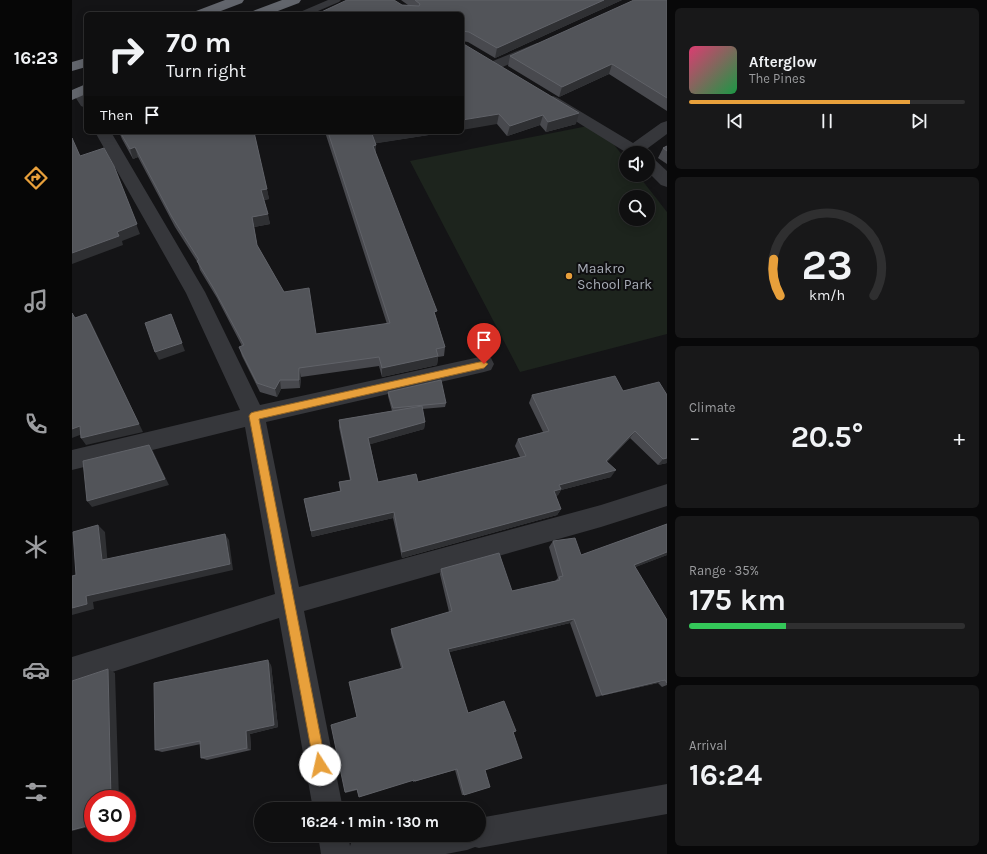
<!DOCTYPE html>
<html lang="en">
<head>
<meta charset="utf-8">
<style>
	:root { --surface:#0f0f10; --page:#181819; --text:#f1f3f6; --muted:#9b9c9f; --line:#2f2f30; --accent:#e8a03b }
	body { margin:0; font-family:Karla,sans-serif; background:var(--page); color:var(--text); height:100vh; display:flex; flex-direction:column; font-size:15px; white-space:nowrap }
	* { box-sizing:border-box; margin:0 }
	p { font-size:13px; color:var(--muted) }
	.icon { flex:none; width:22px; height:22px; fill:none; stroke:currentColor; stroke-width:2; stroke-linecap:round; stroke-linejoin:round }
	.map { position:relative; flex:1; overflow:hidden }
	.panel { display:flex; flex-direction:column; gap:8px; padding:8px; background:#080809; width:320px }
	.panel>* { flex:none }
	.guide { position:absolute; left:12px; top:12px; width:380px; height:122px; border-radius:6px; box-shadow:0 2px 10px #0003,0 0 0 1px var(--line); background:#0f0f10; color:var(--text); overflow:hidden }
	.tools { position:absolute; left:547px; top:146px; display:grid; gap:8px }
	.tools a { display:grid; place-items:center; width:36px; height:36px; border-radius:50%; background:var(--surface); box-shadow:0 2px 10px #0003,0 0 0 1px var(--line); font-size:20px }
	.speed { position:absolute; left:12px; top:790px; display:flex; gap:8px; font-size:20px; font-weight:700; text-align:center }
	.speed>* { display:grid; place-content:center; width:52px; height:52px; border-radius:50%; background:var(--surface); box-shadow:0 2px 10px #0003,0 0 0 1px var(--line); line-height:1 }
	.speed .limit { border:6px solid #d22; background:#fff; color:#111 }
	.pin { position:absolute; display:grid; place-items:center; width:34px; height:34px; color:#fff; margin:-41px -17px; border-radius:50% 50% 50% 0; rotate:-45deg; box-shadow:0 0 4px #0007 }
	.pin .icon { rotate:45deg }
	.me { position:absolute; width:44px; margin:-22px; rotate:350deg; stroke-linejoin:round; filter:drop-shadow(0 0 3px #0008) }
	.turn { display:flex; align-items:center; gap:14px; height:84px; padding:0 16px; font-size:18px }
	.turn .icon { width:52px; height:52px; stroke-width:2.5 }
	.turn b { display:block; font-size:28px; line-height:34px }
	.then { display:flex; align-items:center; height:38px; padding:0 16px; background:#0003; gap:8px; font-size:15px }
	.big { font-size:30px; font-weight:700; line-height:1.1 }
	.panel .card { flex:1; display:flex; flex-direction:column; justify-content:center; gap:6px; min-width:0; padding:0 14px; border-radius:6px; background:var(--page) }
	.panel .dial { align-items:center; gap:0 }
	.dial svg { height:104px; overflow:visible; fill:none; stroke:var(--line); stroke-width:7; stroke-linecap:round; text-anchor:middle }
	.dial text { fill:var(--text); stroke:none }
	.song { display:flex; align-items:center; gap:12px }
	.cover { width:48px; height:48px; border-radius:6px; background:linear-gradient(135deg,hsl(340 70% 55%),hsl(140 70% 35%)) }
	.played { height:4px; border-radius:2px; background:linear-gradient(90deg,var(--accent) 80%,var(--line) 80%) }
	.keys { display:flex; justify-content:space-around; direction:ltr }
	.heat { display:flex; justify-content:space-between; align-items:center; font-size:22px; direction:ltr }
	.charge { height:6px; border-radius:3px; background:linear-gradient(90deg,#34c759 35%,var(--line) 0) }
	.trip { position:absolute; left:182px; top:802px; width:232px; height:40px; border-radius:20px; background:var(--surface); box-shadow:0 2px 10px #0003,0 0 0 1px var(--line); font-weight:700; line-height:40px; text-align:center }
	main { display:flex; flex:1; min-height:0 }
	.dock { display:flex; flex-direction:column; width:72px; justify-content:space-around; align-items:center; background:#060606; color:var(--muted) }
	.dock .icon { width:28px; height:28px }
	.dock .on { color:var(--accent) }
	.dock b { font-size:18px; color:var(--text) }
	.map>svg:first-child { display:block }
	.green { fill:#1d241d; fill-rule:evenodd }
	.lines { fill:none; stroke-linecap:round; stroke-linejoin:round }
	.lane { fill:#36373b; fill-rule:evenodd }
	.street { fill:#36373b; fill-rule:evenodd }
	.highway { fill:#62656c; fill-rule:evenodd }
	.wall { fill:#48494e }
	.shaded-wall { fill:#2f3033 }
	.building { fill:#525459; stroke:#606268 }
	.route { fill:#e8a03b; stroke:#976826 }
	.poi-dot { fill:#e8a03b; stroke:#0f0f11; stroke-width:1.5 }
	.labels { text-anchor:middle; stroke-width:4; stroke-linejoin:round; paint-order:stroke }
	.poi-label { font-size:14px; fill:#a7acb6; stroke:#0f0f11; text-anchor:start }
</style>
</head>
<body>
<main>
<nav class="dock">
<b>16:23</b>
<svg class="icon on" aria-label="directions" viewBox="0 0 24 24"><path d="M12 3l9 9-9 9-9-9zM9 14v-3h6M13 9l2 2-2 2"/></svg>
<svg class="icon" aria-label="music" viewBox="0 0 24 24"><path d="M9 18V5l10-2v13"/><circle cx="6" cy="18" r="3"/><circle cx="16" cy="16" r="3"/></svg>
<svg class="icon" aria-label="phone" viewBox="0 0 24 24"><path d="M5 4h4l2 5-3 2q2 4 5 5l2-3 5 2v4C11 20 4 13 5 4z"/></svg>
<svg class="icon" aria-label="climate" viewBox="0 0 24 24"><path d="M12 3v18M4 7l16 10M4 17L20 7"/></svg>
<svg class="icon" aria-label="car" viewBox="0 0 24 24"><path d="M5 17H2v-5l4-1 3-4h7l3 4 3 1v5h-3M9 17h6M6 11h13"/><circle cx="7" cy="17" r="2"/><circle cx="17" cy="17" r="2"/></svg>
<svg class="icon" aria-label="filters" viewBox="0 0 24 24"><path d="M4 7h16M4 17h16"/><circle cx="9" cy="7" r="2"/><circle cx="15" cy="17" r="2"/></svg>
</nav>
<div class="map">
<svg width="595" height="854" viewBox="0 0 595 854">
	<rect width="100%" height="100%" fill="#141416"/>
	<!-- green -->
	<path class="green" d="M526,124L554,160V175H566L595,212V334L448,372L338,161ZM554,197H576V219H554Z"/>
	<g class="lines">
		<!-- lane -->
		<path class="lane" d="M256,0H269L267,2L239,14H226L228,12Z"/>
		<!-- street -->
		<path class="street" d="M465,43L470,44L472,47L470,50L426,69L421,70L416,69L414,66L416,63Z
			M8,87L14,90V108L9,106L0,92L3,89Z
			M481,96L486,98L561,143L589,123L595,121V134L572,151L573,153H555L476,104L473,101L476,98Z
			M23,132H39L133,292L188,405L412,356L419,358L422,364L419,370L412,372L194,422L227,587L529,505L595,484V506L529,527L232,611L271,809H241L207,618L0,685V657L203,594L173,427L0,470V450L168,410L114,293Z
			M576,158L582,159L595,171V187L589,185L576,172Z
			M595,784V814L407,848L403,847L395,850L374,854H249L246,835H276L278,846L279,843L290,839L310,835H407V818Z"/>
		<!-- highway -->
		<path class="highway" d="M153,0H172L170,3L141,14H122L124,11Z
			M210,0H229L227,3L198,14H179L181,11Z
			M14,58V67L0,71V62Z
			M14,84V94L0,100V90Z"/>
	</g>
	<!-- wall -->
	<path class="wall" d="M329,0H550L423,58L396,42L390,41V43L504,124L474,132L468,125L435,136L425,124L330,5H336Z
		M595,0V111L537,74L487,97L436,66L438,56Z
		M47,132H182L197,199L192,200L198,224L182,227L185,245L212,292L244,334L315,324L253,132H376L304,143V154L364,317L373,347L372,356L366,357L365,365L310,377L307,366L229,377L228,388L209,389L205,397L188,392L170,356L167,347L170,346L145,298L128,270L126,263L103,227L66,157L61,159L50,139Z
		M595,146V164L586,158L591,148Z
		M551,391L595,395V463L586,465L558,438L535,462L539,477L489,490L486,495L484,496L489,509L485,515L330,558L321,518L240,537L232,499L268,491L267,482L278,480L267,427V420L320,411L316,396V392L374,403L373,407L350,409L353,422L352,429L298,444L306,482H346L448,457L443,446L446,439L471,432L457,403L460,395Z
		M595,524V555L563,567L595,620V685L590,687L586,683L524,697L498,623L377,652L396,713L444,731L441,733L413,770L392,795H390L383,770L341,782V780L287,797L285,790L273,793L284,718L329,668L319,633V629L377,612L368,574L369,569L440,591L483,581L486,578L477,547L481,541L509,555Z
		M199,665L206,727L178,734L179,750L135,760L129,758V744L90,752L83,750Z"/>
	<!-- shaded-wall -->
	<path class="shaded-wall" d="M532,0H550L423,58L425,48Z
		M540,64L537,74L487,97L490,87Z
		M507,113L504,124L474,132L476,122Z
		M427,114L425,124L390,130V120Z
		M471,115L468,125L435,136L438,126Z
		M312,132H376L300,144V134Z
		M304,145V155L301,146Z
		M63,147L66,157L61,159L58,149Z
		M42,166L68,234L50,241L51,245L0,264V253L45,232Z
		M195,189L197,199L191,200L189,190Z
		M196,214L198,224L182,227L180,217Z
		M14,314L19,322L71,432L14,445L9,438Z
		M102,323L113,351L87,360L83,352Z
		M366,356L365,365L310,377V368Z
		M227,368L229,377L228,388L227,380Z
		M208,380L209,389L205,397L203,389Z
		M353,422L352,429L296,445V438Z
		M8,426L13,433L0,438V429Z
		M563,431L558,438L529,467L534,461Z
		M77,445L81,451L97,485L20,507L15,501Z
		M595,458V463L586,465L591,459Z
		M544,470L539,477L489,490L486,495L478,497L482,491L487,485Z
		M489,509L485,515L330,558V552Z
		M322,512L321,518L240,537L239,531Z
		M26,525L33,532L36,567L30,560Z
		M153,534L157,540L161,570L21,602L22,609L0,615V608L14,596Z
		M595,552V555L556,570L562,565Z
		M502,619L498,623L374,653L376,649Z
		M196,660L199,665L206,727L178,734L179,750L175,748L174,731Z
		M36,669L43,673L47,799H38Z
		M593,680L586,683L524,697L530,695Z
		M21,803V826L0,831V830L14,805Z"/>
	<!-- building -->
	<path class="building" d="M275,0H322L330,5L347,6L348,4L343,0H532L425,48L397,32L390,31V43L507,113L476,122L471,115L438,126L427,114L390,120V14H245Z
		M562,0H595V98L540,64L490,87L438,56Z
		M48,132H182L195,189L189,190L196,214L180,217L185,245L212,292L237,288L244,334L318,323L256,132H312L300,134L304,145L301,146L365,311L362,312L373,347L364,349L366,356L310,368L307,357L227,368V380H208L203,389L185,383L167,347L172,345L142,289L125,261L127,260L100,217L63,147L58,149Z
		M0,138L8,156L32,148L42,166L65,224L45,232L47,236L0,253Z
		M595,146V151L591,148Z
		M0,313L3,318L14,314L67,424L9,438L8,426L0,429Z
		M99,314L110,343L83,352L73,323Z
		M543,376L551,391L587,382L595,395V458L591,459L563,431L534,461L544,470L487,485L489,489L482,491L489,509L330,552L322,512L239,531L232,499L269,491L267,482L279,480L267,420L350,406L353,422L296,438L306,482L344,474L346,482L454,456L446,439L477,431L460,395Z
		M369,380L374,403L321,408L316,392Z
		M77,445L93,479L15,501L11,461Z
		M595,524V552L562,565L595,620V683L593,680L530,695L502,619L376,649L396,713L432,701L444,731L441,732L450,758L413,770L418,787L392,795L385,769L343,781L342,780L287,797L285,789L273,792L259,725L285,717L277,682L331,668L319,629L380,611L369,569L427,553L440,591L488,580L487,577L491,576L481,541L503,538L509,555Z
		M26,525L30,560L153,534L158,564L14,596L15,604L0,608V576L4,575L1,532Z
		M196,660L202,725L174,731L175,748L129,758L128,741L83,750L82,683Z
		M36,669L39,799H21V803L14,805L15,826L0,830V681Z"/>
	<!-- route -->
	<path class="route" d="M412,361L416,364L412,368L187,419L254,765L252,769L248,771L244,769L242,765L177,416L179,413L182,412Z"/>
	<!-- markers -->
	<circle class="poi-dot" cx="497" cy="276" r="4"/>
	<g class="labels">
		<!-- poi labels -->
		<g class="poi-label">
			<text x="505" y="273">Maakro<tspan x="505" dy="16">School Park</tspan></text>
		</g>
	</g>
</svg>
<div class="tools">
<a><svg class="icon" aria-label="sound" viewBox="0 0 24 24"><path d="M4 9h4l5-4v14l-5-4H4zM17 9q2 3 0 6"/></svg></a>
<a><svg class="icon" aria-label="search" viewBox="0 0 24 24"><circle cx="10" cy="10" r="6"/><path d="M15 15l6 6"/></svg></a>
</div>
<div class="speed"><div class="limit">30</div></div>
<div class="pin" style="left:412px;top:364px;background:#d93025"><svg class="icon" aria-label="arrive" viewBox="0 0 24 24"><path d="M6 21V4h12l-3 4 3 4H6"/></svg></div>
<svg class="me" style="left:248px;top:765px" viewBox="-20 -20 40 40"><circle r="19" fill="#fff"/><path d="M0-13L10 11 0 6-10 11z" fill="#e8a03b"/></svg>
<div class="trip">16:24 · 1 min · 130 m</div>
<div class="guide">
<div class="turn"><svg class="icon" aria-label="right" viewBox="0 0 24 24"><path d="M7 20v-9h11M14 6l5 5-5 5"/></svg><div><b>70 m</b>Turn right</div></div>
<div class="then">Then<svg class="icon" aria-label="arrive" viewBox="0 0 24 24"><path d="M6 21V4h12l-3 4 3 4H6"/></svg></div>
</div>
</div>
<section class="panel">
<div class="card">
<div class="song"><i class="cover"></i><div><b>Afterglow</b><p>The Pines</p></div></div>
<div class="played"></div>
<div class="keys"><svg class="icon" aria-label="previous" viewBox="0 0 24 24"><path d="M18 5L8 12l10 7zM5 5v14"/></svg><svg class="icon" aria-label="pause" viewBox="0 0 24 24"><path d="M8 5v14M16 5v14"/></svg><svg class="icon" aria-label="next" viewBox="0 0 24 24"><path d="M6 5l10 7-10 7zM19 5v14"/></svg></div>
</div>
<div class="card dial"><svg viewBox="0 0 100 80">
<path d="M14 69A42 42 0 1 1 86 69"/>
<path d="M14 69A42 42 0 0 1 9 41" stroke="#e8a03b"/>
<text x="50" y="56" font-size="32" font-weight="700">23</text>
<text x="50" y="72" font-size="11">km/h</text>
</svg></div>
<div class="card"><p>Climate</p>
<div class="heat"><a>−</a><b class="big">20.5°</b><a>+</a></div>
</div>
<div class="card"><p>Range · 35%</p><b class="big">175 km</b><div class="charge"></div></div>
<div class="card"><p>Arrival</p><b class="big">16:24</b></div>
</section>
</main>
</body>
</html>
